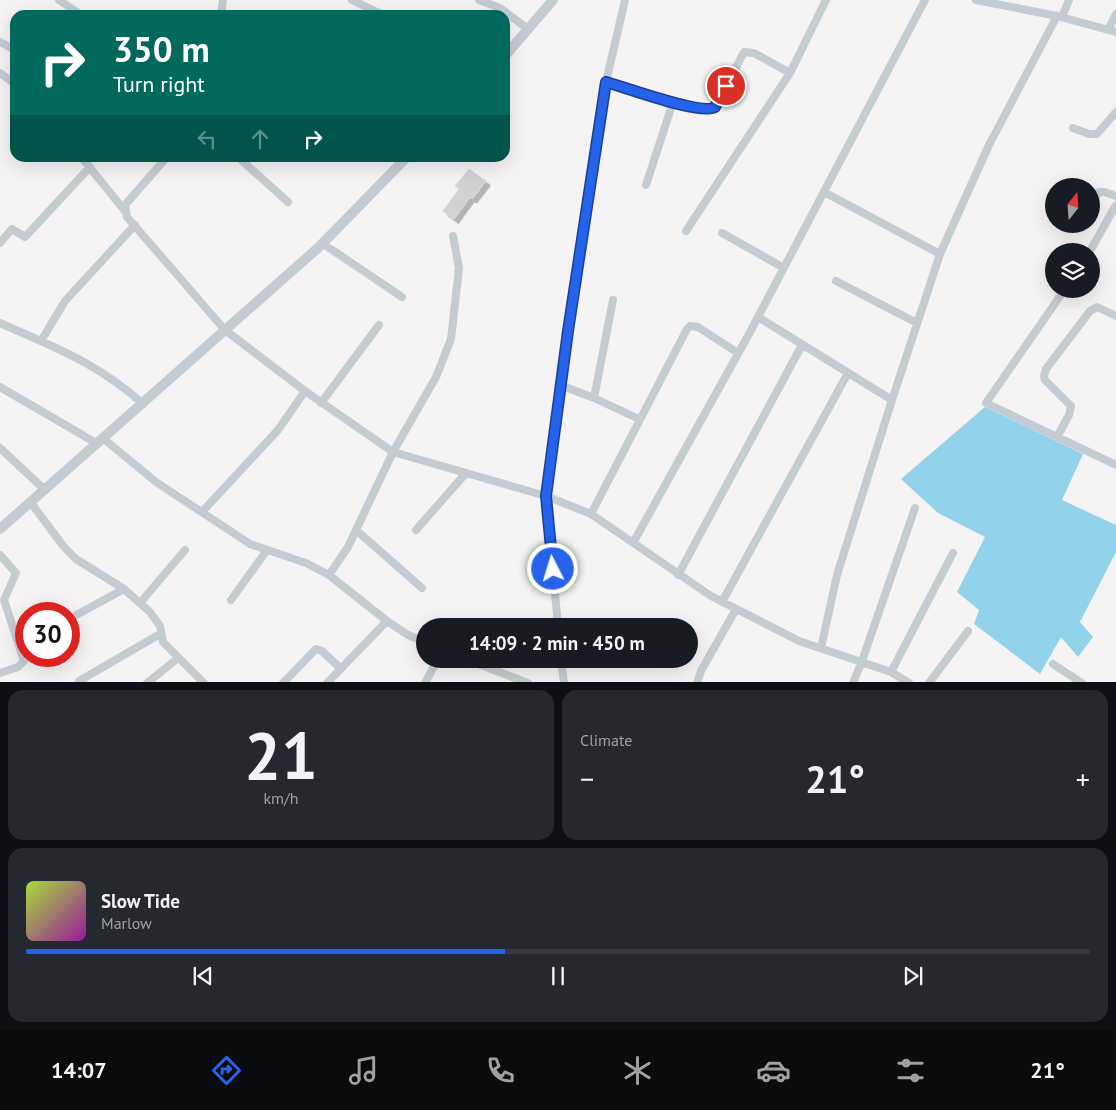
<!DOCTYPE html>
<html lang="en">
<head>
<meta charset="utf-8">
<style>
	:root { --surface:#171b24; --page:#242831; --text:#f1f3f6; --muted:#9ea1a6; --line:#363941; --accent:#2563eb }
	body { margin:0; font-family:"PT Sans",sans-serif; background:var(--page); color:var(--text); height:100vh; display:flex; flex-direction:column; font-size:19px; white-space:nowrap }
	* { box-sizing:border-box; margin:0 }
	p { font-size:16px; color:var(--muted) }
	.icon { flex:none; width:28px; height:28px; fill:none; stroke:currentColor; stroke-width:2; stroke-linecap:round; stroke-linejoin:round }
	.map { position:relative; height:682px; overflow:hidden }
	.panel { display:flex; flex-direction:column; gap:8px; padding:8px; background:#0d0f14; flex:1 }
	.panel>* { flex:none }
	.banner { position:absolute; left:10px; top:10px; width:500px; height:152px; border-radius:15px; box-shadow:0 5px 20px #0002; background:#00695c; color:#fff; overflow:hidden }
	.needle { width:32px; rotate:17deg }
	.controls { position:absolute; left:1045px; top:178px; display:grid; gap:10px }
	.controls a { display:grid; place-items:center; width:55px; height:55px; border-radius:50%; background:var(--surface); box-shadow:0 5px 20px #0002; font-size:25px }
	.speed { position:absolute; left:15px; top:602px; display:flex; gap:10px; font-size:25px; font-weight:700; text-align:center }
	.speed>* { display:grid; place-content:center; width:65px; height:65px; border-radius:50%; background:var(--surface); box-shadow:0 5px 20px #0002; line-height:1 }
	.speed .limit { border:8px solid #d22; background:#fff; color:#111 }
	.pin { position:absolute; display:grid; place-items:center; width:42px; height:42px; color:#fff; margin:-21px; border:2px solid #fff; border-radius:50%; box-shadow:0 1px 5px #0007 }
	.me { position:absolute; width:55px; margin:-28px; rotate:355deg; stroke-linejoin:round; filter:drop-shadow(0 0 4px #0008) }
	.turn { display:flex; align-items:center; gap:18px; height:105px; padding:0 20px; font-size:22px }
	.turn .icon { width:65px; height:65px; stroke-width:2.5 }
	.turn b { display:block; font-size:35px; line-height:42px }
	.lanes { display:flex; align-items:center; height:48px; padding:0 20px; background:#0003; justify-content:center; gap:25px; direction:ltr }
	.lanes .off { opacity:.35 }
	.big { font-size:38px; font-weight:700; line-height:1.1 }
	.panel .card { flex:1; display:flex; flex-direction:column; justify-content:center; gap:8px; min-width:0; padding:0 18px; border-radius:15px; background:var(--page) }
	.panel .dial { align-items:center; gap:0 }
	.dial b { font-size:65px; line-height:1 }
	.song { display:flex; align-items:center; gap:15px }
	.cover { width:60px; height:60px; border-radius:8px; background:linear-gradient(135deg,hsl(80 70% 55%),hsl(300 70% 35%)) }
	.played { height:5px; border-radius:2px; background:linear-gradient(90deg,var(--accent) 45%,var(--line) 45%) }
	.keys { display:flex; justify-content:space-around; direction:ltr }
	.heat { display:flex; justify-content:space-between; align-items:center; font-size:28px; direction:ltr }
	.panel .tiles { flex:1; display:grid; gap:8px; grid-template-columns:1fr 1fr }
	.card:last-child { grid-column:span 2 }
	.trip { position:absolute; left:416px; top:618px; width:282px; height:50px; border-radius:25px; background:var(--surface); box-shadow:0 5px 20px #0002; font-weight:700; line-height:50px; text-align:center }
	.dock { display:flex; height:80px; justify-content:space-around; align-items:center; background:#090b0e; color:var(--muted) }
	.dock .icon { width:35px; height:35px }
	.dock .selected { color:var(--accent) }
	.dock b { font-size:22px; color:var(--text) }
	.map>svg:first-child { display:block }
	.water { fill:#92d3eb }
	.building { fill:#cfd1d6; stroke:#d7d8dd; filter:url(#shadow) }
	.lines { fill:none; stroke-linecap:round; stroke-linejoin:round }
	.minor { stroke:#c4ccd3; stroke-width:8 }
	.tertiary { stroke:#c4ccd3; stroke-width:10 }
	.route-casing { stroke:#184099; stroke-width:12 }
	.route { stroke:#2563eb; stroke-width:9 }
</style>
</head>
<body>
<div class="map">
<svg width="1116" height="683" viewBox="0 0 1116 683">
	<defs>
		<filter id="shadow"><feDropShadow dx="4.5" dy="4.5" stdDeviation="0" flood-color="#0004"/></filter>
	</defs>
	<rect width="100%" height="100%" fill="#f5f3f3"/>
	<!-- water -->
	<path class="water" d="M985,407L1083,454L1062,500L1116,525V552L1080,622L1093,637L1078,657L1061,637L1040,674L974,624L979,610L957,592L985,537L938,513L901,479Z"/>
	<!-- building -->
	<path class="building" d="M469,169L486,181L472,199L470,197L454,219L443,211L459,189L455,186Z"/>
	<g class="lines">
		<!-- minor -->
		<path class="minor" d="M59,0L81,15
			M352,0L383,15
			M479,0L500,8L528,29
			M976,0L1057,16L1116,32
			M221,15L223,0
			M1062,17L1069,0
			M1108,30L1116,14
			M0,42L15,50
			M0,73L15,84
			M606,82C624,87 703,116 715,107L744,52L754,53L790,73
			M1073,128L1089,134H1097L1116,112
			M82,158L125,211
			M166,158L125,205L127,217L225,330L305,391L393,452L546,496L591,514L711,596L799,641L891,672L909,683
			M239,158L288,202
			M646,185L673,102
			M824,192L940,254
			M1091,204L1099,192H1104L1116,196
			M1077,227L1079,224
			M686,231L790,73L826,0
			M722,233L784,268
			M0,243L12,229L25,237L90,167
			M322,243L402,297
			M1090,251L1116,205
			M836,281L917,323
			M1065,289L986,403L1116,465
			M758,317L892,400L837,575L821,648
			M0,323C54,347 98,363 143,404
			M41,341L65,301L135,225
			M560,385L594,398L639,419
			M0,387L98,444
			M594,398L613,300
			M892,400L940,254L989,145L1057,16
			M321,403L379,325
			M1057,437L1069,415L1071,406L1045,380L1044,376L1046,369L1090,311L1097,307L1116,316
			M104,439L156,482L250,544L306,563L329,575L387,621L408,635L425,642
			M0,448L45,490
			M31,503L64,547L76,559L124,589L150,612L160,626L163,642L204,683
			M202,512L278,430L305,391
			M591,514L687,329L690,326L698,327L738,353
			M356,530L422,588
			M416,530L466,473
			M633,543L749,334L925,0
			M0,555L16,573L4,600L24,661L18,667L0,673
			M329,575L348,547L393,452L436,377L451,339L459,268L453,236
			M678,575L802,345
			M231,600L267,550
			M722,602L848,373
			M140,603L185,550
			M69,619L124,589
			M558,626L546,496L578,259L606,82L625,0
			M465,659L528,683
			M561,659L564,683
			M1053,664L1082,683
			M891,672L953,553
			M79,681L160,634
			M147,683L178,658
			M283,683L316,649L322,651L341,669
			M327,683L387,621
			M425,683L438,659
			M697,683L701,671L736,609
			M853,683L862,661L915,508
			M929,683L968,631"/>
		<!-- tertiary -->
		<path class="tertiary" d="M505,56L553,0
			M0,529L319,247L406,158"/>
	</g>
	<g class="lines">
		<!-- route casing -->
		<g class="route-casing">
			<path id="route" d="M553,569L546,496L568,331L606,82C624,87 703,116 715,107L726,86"/>
		</g>
		<!-- route -->
		<use href="#route" class="route"/>
	</g>
</svg>
<div class="controls">
<a><svg class="needle" viewBox="-14 -14 28 28"><path d="M0-13l5 13h-10z" fill="#e53935"/><path d="M0 13l5-13h-10z" fill="#9ea1a6"/></svg></a>
<a><svg class="icon" aria-label="layers" viewBox="0 0 24 24"><path d="M12 4l9 5-9 5-9-5zM3 14l9 5 9-5"/></svg></a>
</div>
<div class="speed"><div class="limit">30</div></div>
<div class="pin" style="left:726px;top:86px;background:#d93025"><svg class="icon" aria-label="arrive" viewBox="0 0 24 24"><path d="M6 21V4h12l-3 4 3 4H6"/></svg></div>
<svg class="me" style="left:553px;top:569px" viewBox="-20 -20 40 40"><circle r="17" fill="#2563eb" stroke="#fff" stroke-width="3"/><path d="M0-11L8 9 0 5-8 9z" fill="#fff"/></svg>
<div class="trip">14:09 · 2 min · 450 m</div>
<div class="banner">
<div class="turn"><svg class="icon" aria-label="right" viewBox="0 0 24 24"><path d="M7 20v-9h11M14 6l5 5-5 5"/></svg><div><b>350 m</b>Turn right</div></div>
<div class="lanes"><svg class="icon off" aria-label="left" viewBox="0 0 24 24"><path d="M17 20v-9H6M10 6l-5 5 5 5"/></svg><svg class="icon off" aria-label="ahead" viewBox="0 0 24 24"><path d="M12 20V5M6 11l6-6 6 6"/></svg><svg class="icon" aria-label="right" viewBox="0 0 24 24"><path d="M7 20v-9h11M14 6l5 5-5 5"/></svg></div>
</div>
</div>
<section class="panel">
<div class="tiles">
<div class="card dial"><b>21</b><p>km/h</p></div>
<div class="card"><p>Climate</p>
<div class="heat"><a>−</a><b class="big">21°</b><a>+</a></div>
</div>
<div class="card">
<div class="song"><i class="cover"></i><div><b>Slow Tide</b><p>Marlow</p></div></div>
<div class="played"></div>
<div class="keys"><svg class="icon" aria-label="previous" viewBox="0 0 24 24"><path d="M18 5L8 12l10 7zM5 5v14"/></svg><svg class="icon" aria-label="pause" viewBox="0 0 24 24"><path d="M8 5v14M16 5v14"/></svg><svg class="icon" aria-label="next" viewBox="0 0 24 24"><path d="M6 5l10 7-10 7zM19 5v14"/></svg></div>
</div>
</div>
</section>
<nav class="dock">
<b>14:07</b>
<svg class="icon selected" aria-label="directions" viewBox="0 0 24 24"><path d="M12 3l9 9-9 9-9-9zM9 14v-3h6M13 9l2 2-2 2"/></svg>
<svg class="icon" aria-label="music" viewBox="0 0 24 24"><path d="M9 18V5l10-2v13"/><circle cx="6" cy="18" r="3"/><circle cx="16" cy="16" r="3"/></svg>
<svg class="icon" aria-label="phone" viewBox="0 0 24 24"><path d="M5 4h4l2 5-3 2q2 4 5 5l2-3 5 2v4C11 20 4 13 5 4z"/></svg>
<svg class="icon" aria-label="climate" viewBox="0 0 24 24"><path d="M12 3v18M4 7l16 10M4 17L20 7"/></svg>
<svg class="icon" aria-label="car" viewBox="0 0 24 24"><path d="M5 17H2v-5l4-1 3-4h7l3 4 3 1v5h-3M9 17h6M6 11h13"/><circle cx="7" cy="17" r="2"/><circle cx="17" cy="17" r="2"/></svg>
<svg class="icon" aria-label="filters" viewBox="0 0 24 24"><path d="M4 7h16M4 17h16"/><circle cx="9" cy="7" r="2"/><circle cx="15" cy="17" r="2"/></svg>
<b>21°</b>
</nav>
</body>
</html>
